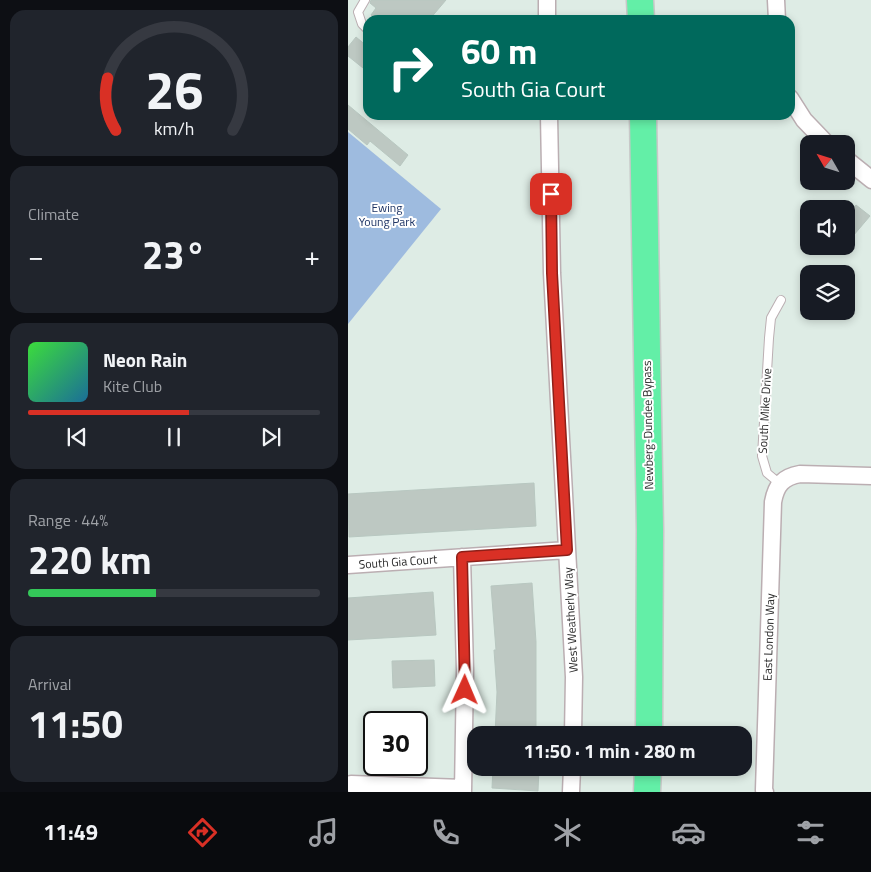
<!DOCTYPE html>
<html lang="en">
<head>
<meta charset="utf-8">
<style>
	:root { --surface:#171b24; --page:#20242c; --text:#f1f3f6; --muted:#9ea1a6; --line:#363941; --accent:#d93025 }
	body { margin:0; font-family:"Titillium Web",sans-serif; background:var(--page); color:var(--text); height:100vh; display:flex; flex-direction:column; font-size:19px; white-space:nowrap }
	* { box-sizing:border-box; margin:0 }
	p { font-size:16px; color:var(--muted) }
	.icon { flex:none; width:28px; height:28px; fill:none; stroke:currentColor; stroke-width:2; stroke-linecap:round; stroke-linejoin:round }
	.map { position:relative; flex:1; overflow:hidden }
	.details { display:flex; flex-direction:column; gap:10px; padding:10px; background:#0d0f14; width:348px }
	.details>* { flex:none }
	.top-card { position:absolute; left:15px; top:15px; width:432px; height:105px; border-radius:15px; box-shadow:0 2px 8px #0003; background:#00695c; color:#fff; overflow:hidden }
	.needle { width:32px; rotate:309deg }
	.tools { position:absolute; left:452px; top:135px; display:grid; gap:10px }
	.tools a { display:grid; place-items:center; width:55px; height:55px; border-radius:10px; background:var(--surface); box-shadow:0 2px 8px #0003; font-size:25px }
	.speed { position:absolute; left:15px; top:711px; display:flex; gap:10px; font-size:25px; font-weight:700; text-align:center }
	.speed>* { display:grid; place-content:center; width:65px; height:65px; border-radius:50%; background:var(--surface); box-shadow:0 2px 8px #0003; line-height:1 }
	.speed .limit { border:2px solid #111; border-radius:8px; background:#fff; color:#111 }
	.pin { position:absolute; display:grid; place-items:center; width:42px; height:42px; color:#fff; margin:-21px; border-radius:10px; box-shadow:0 2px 8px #0006 }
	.me { position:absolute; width:55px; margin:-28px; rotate:1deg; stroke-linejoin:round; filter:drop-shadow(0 0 4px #0008) }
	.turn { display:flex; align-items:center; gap:18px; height:105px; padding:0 15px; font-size:22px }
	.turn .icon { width:65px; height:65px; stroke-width:2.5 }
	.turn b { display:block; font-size:35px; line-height:42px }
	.big { font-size:38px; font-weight:700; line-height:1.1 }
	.details .tile { flex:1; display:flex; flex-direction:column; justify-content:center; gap:8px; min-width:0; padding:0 18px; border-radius:15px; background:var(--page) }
	.details .dial { align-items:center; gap:0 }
	.dial svg { height:130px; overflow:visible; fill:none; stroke:var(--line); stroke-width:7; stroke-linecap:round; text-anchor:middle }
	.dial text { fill:var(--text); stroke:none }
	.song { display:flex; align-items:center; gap:15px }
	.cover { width:60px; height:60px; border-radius:8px; background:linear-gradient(135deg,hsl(120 70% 55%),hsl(200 70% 35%)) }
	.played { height:5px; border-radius:2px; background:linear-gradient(90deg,var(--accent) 55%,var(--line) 55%) }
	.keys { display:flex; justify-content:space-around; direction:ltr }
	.heat { display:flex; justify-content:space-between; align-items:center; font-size:28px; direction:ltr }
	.charge { height:8px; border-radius:4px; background:linear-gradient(90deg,#34c759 44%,var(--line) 0) }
	.trip { position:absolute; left:119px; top:726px; width:285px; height:50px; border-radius:15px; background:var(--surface); box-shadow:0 2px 8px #0003; font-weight:700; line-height:50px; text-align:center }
	.dock { display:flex; height:80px; justify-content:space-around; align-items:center; background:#090b0e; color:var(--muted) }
	.dock .icon { width:35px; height:35px }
	.dock .current { color:var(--accent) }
	.dock b { font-size:22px; color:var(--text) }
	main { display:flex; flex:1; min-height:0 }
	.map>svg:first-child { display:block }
	.green { fill:#9ebbdf }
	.building { fill:#bdc8c2; stroke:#b8c7c0 }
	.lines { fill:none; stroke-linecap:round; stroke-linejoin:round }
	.service-casing { stroke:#bbaeb2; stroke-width:10 }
	.minor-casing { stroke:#bbaeb2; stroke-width:19 }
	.trunk-casing { stroke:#c8c8c8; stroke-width:29 }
	.service { stroke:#fff; stroke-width:8 }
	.minor { stroke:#fff; stroke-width:16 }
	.trunk { stroke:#63efa7; stroke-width:26 }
	.route-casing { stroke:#8d1f18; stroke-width:12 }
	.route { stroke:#d93025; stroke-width:9 }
	.labels { text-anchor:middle; stroke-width:4; stroke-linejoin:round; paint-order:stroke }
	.park-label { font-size:12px; fill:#1e3465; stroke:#fff }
	.street-label { font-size:12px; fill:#2b2b2b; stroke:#fff }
</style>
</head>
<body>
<main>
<section class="details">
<div class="tile dial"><svg viewBox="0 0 100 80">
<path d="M14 69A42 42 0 1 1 86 69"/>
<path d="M14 69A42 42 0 0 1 9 37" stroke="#d93025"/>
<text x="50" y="56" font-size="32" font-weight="700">26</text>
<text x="50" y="72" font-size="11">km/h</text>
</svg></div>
<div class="tile"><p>Climate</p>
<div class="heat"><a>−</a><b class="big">23°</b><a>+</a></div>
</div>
<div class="tile">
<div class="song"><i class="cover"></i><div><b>Neon Rain</b><p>Kite Club</p></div></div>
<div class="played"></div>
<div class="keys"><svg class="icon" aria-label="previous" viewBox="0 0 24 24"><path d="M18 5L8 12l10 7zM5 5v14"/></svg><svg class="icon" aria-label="pause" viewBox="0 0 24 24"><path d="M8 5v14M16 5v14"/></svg><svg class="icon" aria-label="next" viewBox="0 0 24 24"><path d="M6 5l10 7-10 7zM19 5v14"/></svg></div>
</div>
<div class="tile"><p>Range · 44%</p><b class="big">220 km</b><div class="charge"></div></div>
<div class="tile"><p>Arrival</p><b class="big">11:50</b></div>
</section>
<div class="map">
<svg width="524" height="792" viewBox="0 0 524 792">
	<rect width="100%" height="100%" fill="#deece5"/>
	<!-- green -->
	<path class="green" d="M0,132L93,209L0,324Z"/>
	<!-- building -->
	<path class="building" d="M23,0H98L81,20H29L23,15L28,8L22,3Z
		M8,37L20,47V72L0,56V47Z
		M0,105L60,155L52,166L22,141L19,145L0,129Z
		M508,205L522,216L505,236L499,231V216Z
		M186,483L188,526L1,537L0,494Z
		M184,583L188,642V735H147L149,692L146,650H148L143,586Z
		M85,592L88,635L0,640V598Z
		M86,660L87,686L45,688L44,661Z
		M145,768H191L190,791L144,788Z"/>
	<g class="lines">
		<!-- service casing -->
		<g class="service-casing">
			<path id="service" d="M17,0L10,12L14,24L20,30
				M431,483L419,473L414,456L421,338L423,318L433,300"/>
		</g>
		<!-- minor casing -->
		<g class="minor-casing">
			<path id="minor" d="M199,0V20
				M428,0L429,20
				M442,98L456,120L479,144
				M201,115L204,273L226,677L225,735
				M499,160L524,180
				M114,557L117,670L115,792
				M0,565L219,550
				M3,784L115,788
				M223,792L224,768
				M417,792L416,790L425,502C428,485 435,477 452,474L524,476"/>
		</g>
		<!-- trunk casing -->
		<g class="trunk-casing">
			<path id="trunk" d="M292,0L293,20
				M295,115L302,530L301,735
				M299,792L300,768"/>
		</g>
		<!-- service -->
		<use href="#service" class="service"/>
		<!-- minor -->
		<use href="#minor" class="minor"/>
		<!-- trunk -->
		<use href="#trunk" class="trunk"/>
	</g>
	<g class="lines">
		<!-- route casing -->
		<g class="route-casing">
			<path id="route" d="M117,690L114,557L219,550L204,273L203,194"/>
		</g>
		<!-- route -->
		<use href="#route" class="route"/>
	</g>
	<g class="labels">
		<!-- park labels -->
		<g class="park-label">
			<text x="39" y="212">Ewing<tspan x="39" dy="14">Young Park</tspan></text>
		</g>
		<!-- street labels -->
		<g class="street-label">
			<text transform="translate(417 411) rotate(-87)" y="4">South Mike Drive</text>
			<text transform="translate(300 425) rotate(-91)" y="4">Newberg-Dundee Bypass</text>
			<text transform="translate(50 562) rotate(-4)" y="4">South Gia Court</text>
			<text transform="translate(223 620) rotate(-93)" y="4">West Weatherly Way</text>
			<text transform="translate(421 637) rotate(-88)" y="4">East London Way</text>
		</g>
	</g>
</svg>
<div class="tools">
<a><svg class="needle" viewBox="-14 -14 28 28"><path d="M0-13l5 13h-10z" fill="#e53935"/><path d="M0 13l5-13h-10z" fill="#9ea1a6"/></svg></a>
<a><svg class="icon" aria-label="sound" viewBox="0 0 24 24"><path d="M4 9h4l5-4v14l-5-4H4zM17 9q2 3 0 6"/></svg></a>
<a><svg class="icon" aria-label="layers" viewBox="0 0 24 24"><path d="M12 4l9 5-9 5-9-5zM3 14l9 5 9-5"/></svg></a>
</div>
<div class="speed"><div class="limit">30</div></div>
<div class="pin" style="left:203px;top:194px;background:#d93025"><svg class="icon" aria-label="arrive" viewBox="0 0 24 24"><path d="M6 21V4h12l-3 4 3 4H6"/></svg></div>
<svg class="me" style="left:117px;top:690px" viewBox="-20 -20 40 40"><path d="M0-17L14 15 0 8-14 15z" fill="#d93025" stroke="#fff" stroke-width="4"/></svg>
<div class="trip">11:50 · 1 min · 280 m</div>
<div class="top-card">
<div class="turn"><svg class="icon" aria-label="right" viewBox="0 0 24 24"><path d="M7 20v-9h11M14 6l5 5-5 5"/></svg><div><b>60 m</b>South Gia Court</div></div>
</div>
</div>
</main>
<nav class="dock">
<b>11:49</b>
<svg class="icon current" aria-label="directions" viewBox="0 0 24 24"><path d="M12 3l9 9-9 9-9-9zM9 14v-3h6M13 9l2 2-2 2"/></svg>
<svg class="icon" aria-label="music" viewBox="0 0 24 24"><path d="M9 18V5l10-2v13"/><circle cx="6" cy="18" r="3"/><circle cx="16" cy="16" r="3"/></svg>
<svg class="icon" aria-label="phone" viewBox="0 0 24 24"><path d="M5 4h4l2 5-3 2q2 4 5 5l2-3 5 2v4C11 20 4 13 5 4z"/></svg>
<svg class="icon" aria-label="climate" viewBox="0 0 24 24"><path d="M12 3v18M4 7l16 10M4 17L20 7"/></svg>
<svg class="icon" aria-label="car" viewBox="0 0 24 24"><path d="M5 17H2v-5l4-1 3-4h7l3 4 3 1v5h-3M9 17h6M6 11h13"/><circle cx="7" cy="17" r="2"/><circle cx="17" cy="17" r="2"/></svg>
<svg class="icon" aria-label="filters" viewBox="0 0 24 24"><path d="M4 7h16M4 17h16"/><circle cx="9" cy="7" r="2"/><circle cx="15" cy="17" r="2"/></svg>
</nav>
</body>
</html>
